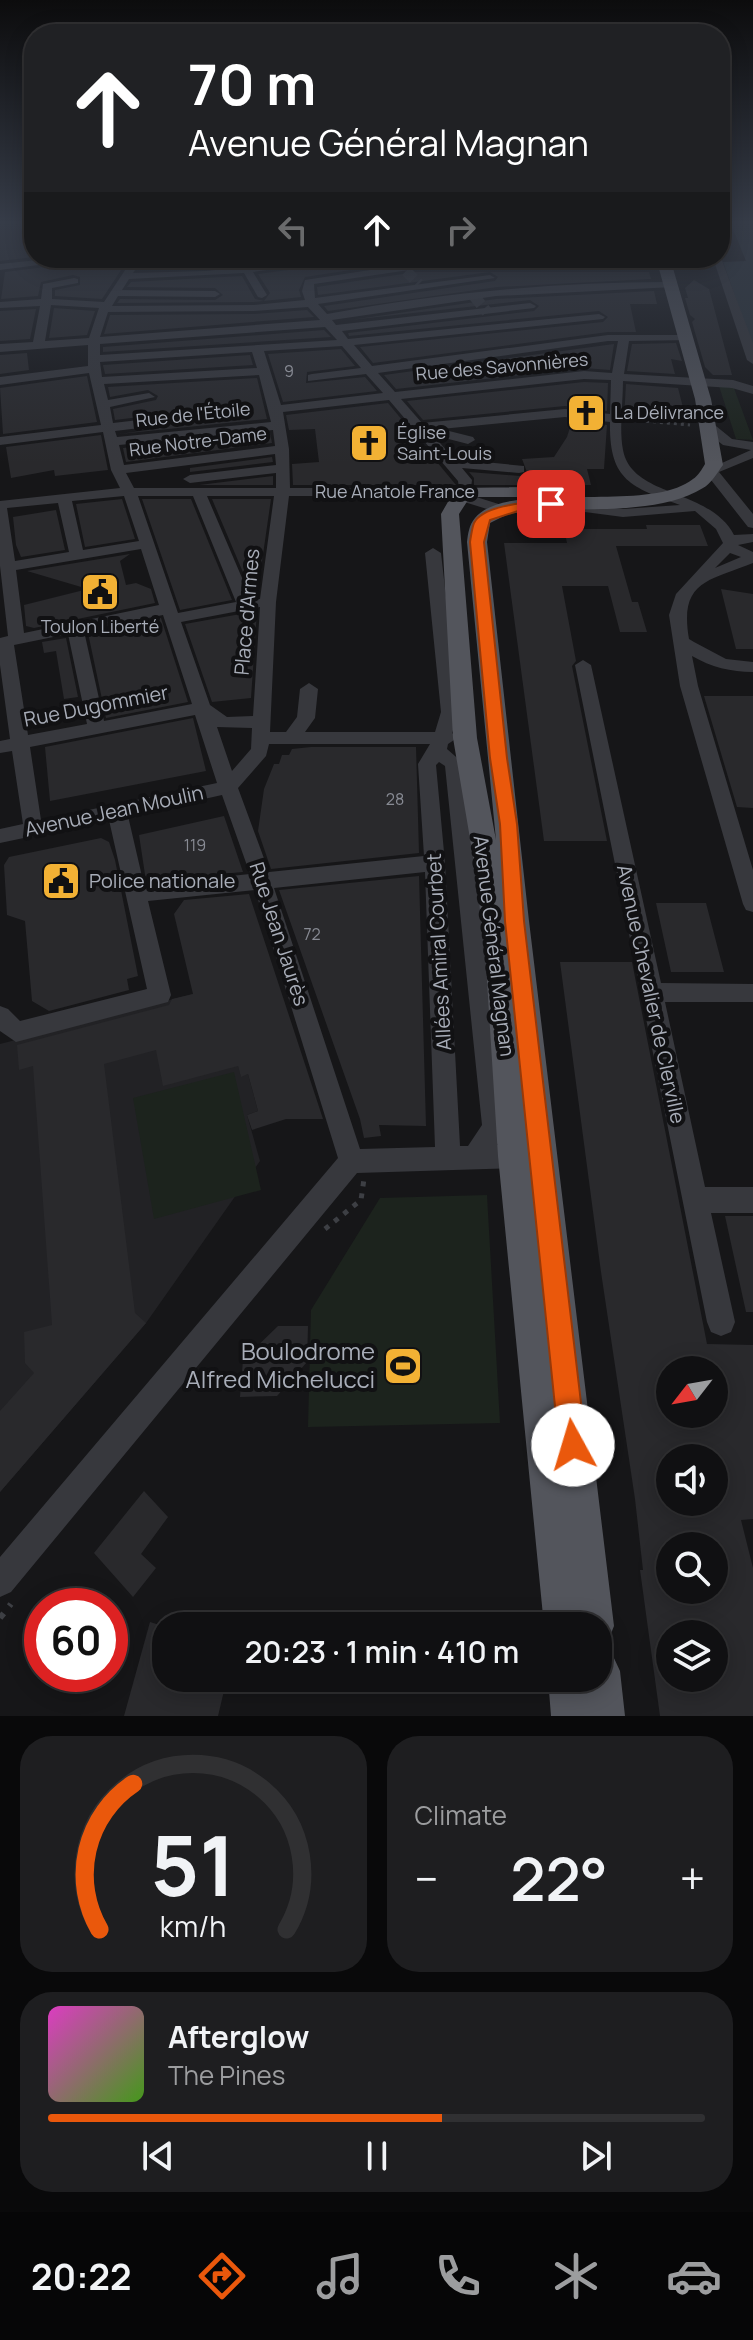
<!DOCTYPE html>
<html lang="en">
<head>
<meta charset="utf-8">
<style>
	:root { --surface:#101012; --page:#1e1e20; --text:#f1f3f6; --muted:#9c9d9f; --line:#303032; --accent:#ea580c }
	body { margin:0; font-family:Manrope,sans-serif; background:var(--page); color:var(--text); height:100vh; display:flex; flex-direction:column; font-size:30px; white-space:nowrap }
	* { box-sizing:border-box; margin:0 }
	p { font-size:26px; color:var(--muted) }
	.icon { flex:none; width:44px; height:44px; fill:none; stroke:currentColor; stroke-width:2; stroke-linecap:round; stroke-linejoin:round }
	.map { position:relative; height:1716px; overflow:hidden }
	.drawer { display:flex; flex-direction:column; gap:20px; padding:20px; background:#09090a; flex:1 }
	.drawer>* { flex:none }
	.guide { position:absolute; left:24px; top:24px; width:706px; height:244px; border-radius:32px; box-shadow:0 4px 20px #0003,0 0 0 2px var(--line); background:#202124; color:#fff; overflow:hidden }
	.needle { width:52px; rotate:239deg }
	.buttons { position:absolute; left:656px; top:1356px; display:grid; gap:16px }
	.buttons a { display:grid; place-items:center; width:72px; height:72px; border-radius:50%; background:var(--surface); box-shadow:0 4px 20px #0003,0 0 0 2px var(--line); font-size:40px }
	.speed { position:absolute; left:24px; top:1588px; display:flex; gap:16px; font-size:40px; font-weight:700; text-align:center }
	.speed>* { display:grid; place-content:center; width:104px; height:104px; border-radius:50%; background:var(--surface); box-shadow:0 4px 20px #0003,0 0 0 2px var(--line); line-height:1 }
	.speed .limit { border:12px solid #d22; background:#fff; color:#111 }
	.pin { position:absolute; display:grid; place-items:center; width:68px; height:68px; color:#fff; margin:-34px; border-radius:16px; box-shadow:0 4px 12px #0006 }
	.me { position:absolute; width:88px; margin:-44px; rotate:354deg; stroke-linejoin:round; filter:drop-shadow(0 0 6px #0008) }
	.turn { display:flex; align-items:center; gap:28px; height:168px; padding:0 32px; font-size:36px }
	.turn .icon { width:104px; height:104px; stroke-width:2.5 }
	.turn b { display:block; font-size:56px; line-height:68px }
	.lanes { display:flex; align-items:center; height:76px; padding:0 32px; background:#0003; justify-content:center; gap:40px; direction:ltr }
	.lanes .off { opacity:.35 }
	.big { font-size:60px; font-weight:600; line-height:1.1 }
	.drawer .card { flex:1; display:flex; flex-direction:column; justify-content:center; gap:12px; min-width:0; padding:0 28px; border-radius:32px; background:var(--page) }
	.drawer .dial { align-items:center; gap:0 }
	.dial svg { height:208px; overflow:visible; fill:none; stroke:var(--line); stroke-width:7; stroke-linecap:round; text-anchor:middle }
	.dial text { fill:var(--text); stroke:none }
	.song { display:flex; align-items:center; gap:24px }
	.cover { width:96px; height:96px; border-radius:12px; background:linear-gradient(135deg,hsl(310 70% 55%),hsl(100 70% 35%)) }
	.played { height:8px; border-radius:4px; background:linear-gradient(90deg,var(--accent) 60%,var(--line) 60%) }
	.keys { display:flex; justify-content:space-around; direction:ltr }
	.heat { display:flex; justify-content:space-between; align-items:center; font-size:44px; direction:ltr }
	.drawer .tiles { flex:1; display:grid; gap:20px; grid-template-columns:1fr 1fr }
	.card:last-child { grid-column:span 2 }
	.trip { position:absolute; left:152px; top:1612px; width:460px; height:80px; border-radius:32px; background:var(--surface); box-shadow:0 4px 20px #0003,0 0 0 2px var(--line); font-weight:600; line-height:80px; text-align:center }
	.dock { display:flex; height:128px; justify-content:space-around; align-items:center; background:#060607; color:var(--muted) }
	.dock .icon { width:56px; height:56px }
	.dock .selected { color:var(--accent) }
	.dock b { font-size:36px; color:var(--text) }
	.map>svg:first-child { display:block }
	.built { fill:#222225 }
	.green { fill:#1c231d }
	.water { fill:#2c353c }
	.building { fill:#29292c; fill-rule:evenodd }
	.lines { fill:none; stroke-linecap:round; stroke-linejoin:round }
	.minor-tunnel { stroke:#333438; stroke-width:11; stroke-dasharray:11 5; stroke-linecap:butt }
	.path-far2 { stroke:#3d3f44; stroke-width:3; stroke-dasharray:3 4; stroke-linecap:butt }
	.path-far1 { stroke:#3d3f44; stroke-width:5; stroke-dasharray:5 7; stroke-linecap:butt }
	.path { stroke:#3d3f44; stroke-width:6; stroke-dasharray:6 9; stroke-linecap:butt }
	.minor { fill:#37383d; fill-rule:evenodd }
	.major { fill:#53555c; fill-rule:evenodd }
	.route { fill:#ea580c; stroke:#983908; stroke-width:2 }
	.labels { text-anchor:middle; stroke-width:8; stroke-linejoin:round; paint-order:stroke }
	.number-label { font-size:16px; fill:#888b94 }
	.far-street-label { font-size:18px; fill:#a8adb8; stroke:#111113 }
	.far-poi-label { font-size:18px; fill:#a8adb8; stroke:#111113; text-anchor:start }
	.street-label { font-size:20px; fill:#a8adb8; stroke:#111113 }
	.poi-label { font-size:20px; fill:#a8adb8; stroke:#111113; text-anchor:start }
	.near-poi-label { font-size:24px; fill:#a8adb8; stroke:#111113; text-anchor:end }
</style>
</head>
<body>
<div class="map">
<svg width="753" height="1716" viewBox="0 0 753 1716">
	<rect width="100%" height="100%" fill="#161618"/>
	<!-- built -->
	<path class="built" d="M193,994L196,1004L219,998L241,1076L248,1074L258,1111L247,1115L260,1161L146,1323L0,1492V1044Z"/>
	<!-- green -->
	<path class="green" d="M719,386L734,388L753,440L736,439Z
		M234,1072L261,1190L154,1219L133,1098Z
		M487,1195L500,1423L308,1427L311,1310L380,1198Z"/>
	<!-- water -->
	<path class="water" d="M720,223H753V347L723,262L746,261L733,229L720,228Z"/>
	<!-- building -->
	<path class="building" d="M0,223H34V257L0,261Z
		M95,258H129L102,299L55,296V290L80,285V277L73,275L41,282L38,296L1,299L5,272L92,261Z
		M146,258H213L214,262L295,258L206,268L139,270Z
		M358,258H645L646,261L416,260L305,277L299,290L301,297L254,302L117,303L120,299L215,300L223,295L215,288L127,287L131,282L242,276L255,299L264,301L270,293L258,274L355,261Z
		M416,272H649L651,279L497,287L328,311L324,306L495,281L498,277L490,272L318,295L317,287Z
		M694,280L709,289L732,375H713L705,367L692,322L695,319L690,315L685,298H688L685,288Z
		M654,291L657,304H630L636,332H608L373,363L360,347L603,322L608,317L599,311L349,336L348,333L534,311L539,306L530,300L350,320L496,299Z
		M54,308L95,311L87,335L49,338Z
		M36,309L30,339L0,341V311Z
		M307,310L314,317L104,334L110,315L254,314Z
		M324,330L331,337L103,352V347Z
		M676,343L682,361L671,359L675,374L627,371L632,344Z
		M614,344L610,370L584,368L396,389L384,375Z
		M341,349L355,366L307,372L306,383L365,377L377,391L283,402L268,354Z
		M27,353L29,370L0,374V355Z
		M250,355L253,365L105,374L103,365Z
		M87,376L97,422L3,434L0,388Z
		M257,378L267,419L119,434L156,429L165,421L156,415L115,420L113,409L156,400L158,396L148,390L110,397L108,387Z
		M584,382L608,383L607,411L565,406L423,420L407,401Z
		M626,384L678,388L687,423L624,418Z
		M388,403L456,485H293L292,464L319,462L315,429L289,430L286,415Z
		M572,421L607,425L604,469H587L591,485H474V478L469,472L520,476L527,472L522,459L554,457L567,437Z
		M270,433L272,443L126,462L123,448Z
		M101,435L108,470L55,476L54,470L11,478L6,447Z
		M272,457L273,462L190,472V468Z
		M273,476V485H199Z
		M122,499L135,539L85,547L76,504Z
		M142,499H191L232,600L180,610Z
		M212,499H271L257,596H253Z
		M56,510L65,550L21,557L16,545L13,517Z
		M646,525H700L708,546H616L632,602H638L647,632H620L608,586H562L576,661L572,666L607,841H544L504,543H567L564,529H647Z
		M130,554L120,561L126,585L136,583L151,589L155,603L34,628L26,626L24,605L88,589L27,571Z
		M721,589L753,594V649H736Z
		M257,611L251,698L212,702L185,624Z
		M161,618L188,702L106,718L88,633Z
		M66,638L78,697L64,699L56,651L44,653L42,642Z
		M704,696H753V808L737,807Z
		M193,718L206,771L50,801L45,747Z
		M311,747H416L419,853L271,869L258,831L264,789L274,764H279L282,755H289L292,749Z
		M224,816L243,872L146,881L139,835Z
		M101,838L109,842L115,860L138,976L127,979L129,990L49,1011L32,1001L25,921L7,915L4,865L9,857Z
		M419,876L426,1126L379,1125L381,1136L364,1138L360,1119L279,890Z
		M249,894L323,1119H286L252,1130L247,1115L258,1111L248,1074L241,1077L238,1066L163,1086L156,1050L104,1064L135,1313L146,1323L0,1492V1411L34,1373L25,1363L24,1332L52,1325L33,1066L19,1070L17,1045L169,1005L172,999L193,994L174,914L184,900Z
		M656,903H706L724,972H671Z
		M560,962H632L707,1344L753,1345V1519L741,1520L753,1568V1716H660L640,1570H643L635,1499L601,1272ZM670,1370H714V1414H670ZM670,1458H714V1502H670ZM670,1546H714V1590H670ZM670,1634H714V1678H670Z
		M725,1216H753V1312H746Z
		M278,1326H308L307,1362L277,1396L240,1397L243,1360Z
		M144,1491L168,1517L141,1554L156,1568L133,1597L94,1553Z
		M150,1622L166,1627V1678H227L218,1716H124Z"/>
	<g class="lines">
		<!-- minor-tunnel -->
		<path class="minor-tunnel" d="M249,260L251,269
			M406,271L419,284
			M474,296L487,312"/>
		<!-- path-far2 -->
		<path class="path-far2" d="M632,420L690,425"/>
		<!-- path-far1 -->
		<path class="path-far1" d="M325,1229L361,1200L364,1179"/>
		<!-- path -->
		<path class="path" d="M0,1618L11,1604"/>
		<!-- minor -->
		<path class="minor" d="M720,255L753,343V364L747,360L713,258H720Z
			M57,258H92L0,270V264Z
			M133,258H143L133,273L206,271L322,258H355L253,272L267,295L262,298L258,297L244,273L129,279L122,290L215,291L220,294L215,297L118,296L112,306L254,305L305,300L302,291L305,280L416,263L669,264L670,266L665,269H416L314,284L315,298L490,275L495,278L318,304L327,314C440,293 554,282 669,282L674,285L673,287L496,296L332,320L336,325L530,303L536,306L534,308L342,331L348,339L599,314L605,317L603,319L354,345L372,366L608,335H686L690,336V340L629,341L624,374L733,380L753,386V394L732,388L623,381C623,403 619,429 623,450C632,498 710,488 734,535L753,534V542L738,545L753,552V563C708,581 679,581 689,639L694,642L726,659L753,662V672C731,672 711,667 692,656L698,686L753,870V912L746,910L743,904L680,686L669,615L676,594L723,543L716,529L695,511L623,517L562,509V503L567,502L623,509L680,505C630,487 609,480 610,422L565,417L441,429L473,437L475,440L468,444L433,435L454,459L524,466V472L519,473L462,468L472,480L470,495L508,507L510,510L503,514L445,496H289L276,602L270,732H286L297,717L300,689L309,683L318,689L315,718L305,732H435L441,712L425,553L433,548L441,553L459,712L452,733L457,738L448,744L447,749L463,763L506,1128L497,1145L514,1144L523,1148L526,1156L523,1164L514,1168L357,1173L11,1592L0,1597V1557L338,1158L255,890L148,901L171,995L168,1002L16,1042L0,1031V1006L8,1009L20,1021L147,989L109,820L0,843V829L23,824L12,751L0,753V741L10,739L0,665V638L8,636L0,566V501L120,488L111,470L103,432L0,445V437L101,425L89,373L0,385V377L88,366V345L0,352V344L33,342L40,306L0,308V302L41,299L43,284L74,278L78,279V283L52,288V299L104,302ZM51,305L99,308L89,338L45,341ZM308,307L320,320L100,337L108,312L254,311ZM325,327L337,340L100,355V344ZM608,341H618L612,373L584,371L395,392L378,373ZM342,346L361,368L312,374L308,375V381L366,374L383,393L281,405L264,351ZM252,352L257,368L102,377L100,362ZM259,375L271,422L117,437L115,431L156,426L162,422L156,418L113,423L110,407L155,397L149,393L108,400L104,384ZM584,379L611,380L610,414L565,409L422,423L401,399ZM389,400L458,481L459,488H290L289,449L283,412ZM273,430L275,446L124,465L119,445ZM275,454L276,465L190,475L183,479L190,483L276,473V488H134L126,473ZM124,496L139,541L83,550L72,501ZM138,496H193L236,602L178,613ZM207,496H274L260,599H251ZM58,503L69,552L15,561L7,508ZM141,549L159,605L24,633L16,570ZM730,553L741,557L715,568ZM260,607L253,716L227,717L210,705L181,622ZM163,615L192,704L104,721L84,631ZM68,634L87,724L28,735L14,645ZM195,715L217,783L41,820L30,747ZM217,727L252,728L251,749L232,771ZM269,744H430L418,764L424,856L269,872L238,788L266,756ZM439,762L445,766L482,1125L468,1146H460L445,863L436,765ZM222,795L250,874L144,885L128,816ZM425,872L435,1147L360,1149L274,888Z
			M706,426H716L732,439L753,442V458L719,472L753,514V528L748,527L704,471L751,450L723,445L706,432Z
			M583,660L591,665L661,983L753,984V1002H665L705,1187H753V1213H711L735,1322L731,1332L721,1336L711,1332L707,1322L575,665Z"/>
		<!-- major -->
		<path class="major" d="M656,258H670L711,399L723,465C717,473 711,484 703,488C652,519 567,504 508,514L490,523L487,542L529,921L614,1626L608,1641L598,1645V1626H544L498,1156L486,965L476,874L453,738L441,514L453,493L460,488L533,487L542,492L533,497H470L459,514L477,738L496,840L467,542C468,534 469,525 475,518C508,478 648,515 693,479C698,476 702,469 705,464L695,399Z
			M598,1649L613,1656L620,1671L625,1716H551L548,1678H598Z"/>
	</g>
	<!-- sky -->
	<linearGradient id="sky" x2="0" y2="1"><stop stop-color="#0c0c0d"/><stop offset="0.48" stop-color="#363c48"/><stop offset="1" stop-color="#363c48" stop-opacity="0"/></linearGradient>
	<rect width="753" height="463" fill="url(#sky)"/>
	<!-- route -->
	<path class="route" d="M551,500L558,504L556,507L518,511L490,520L484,542L507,758L517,824L524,921L586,1445L582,1455L573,1458L563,1455L559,1445L505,921L500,824L490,758L470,542C471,536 472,528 474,523C483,504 533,502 551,500Z"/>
	<!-- icons -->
	<defs>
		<g id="church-square" transform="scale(2)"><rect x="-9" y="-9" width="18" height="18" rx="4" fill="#f2b134" stroke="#111113"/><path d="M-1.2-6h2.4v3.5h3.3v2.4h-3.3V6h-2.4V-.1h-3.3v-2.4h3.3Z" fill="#111"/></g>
		<g id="civic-square" transform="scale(2)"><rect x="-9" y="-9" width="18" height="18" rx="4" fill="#f2b134" stroke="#111113"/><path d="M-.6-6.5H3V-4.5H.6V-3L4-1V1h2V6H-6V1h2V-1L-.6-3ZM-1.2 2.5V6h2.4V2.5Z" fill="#111"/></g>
		<g id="stadium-square" transform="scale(2)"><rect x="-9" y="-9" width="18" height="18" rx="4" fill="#f2b134" stroke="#111113"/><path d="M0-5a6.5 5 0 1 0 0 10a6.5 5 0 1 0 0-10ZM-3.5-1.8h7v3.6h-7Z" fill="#111"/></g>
	</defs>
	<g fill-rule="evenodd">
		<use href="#church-square" x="586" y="413"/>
		<use href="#church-square" x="369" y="443"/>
		<use href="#civic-square" x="100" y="592"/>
		<use href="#civic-square" x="61" y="881"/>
		<use href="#stadium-square" x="403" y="1366"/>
	</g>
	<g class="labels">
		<!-- number labels -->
		<g class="number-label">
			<text x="289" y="377">9</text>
			<text x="395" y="805">28</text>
			<text x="195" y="851">119</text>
			<text x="312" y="940">72</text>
		</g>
		<!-- far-street labels -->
		<g class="far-street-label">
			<text transform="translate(502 367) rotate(-5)" y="6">Rue des Savonnières</text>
			<text transform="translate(193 415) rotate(-6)" y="6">Rue de l'Étoile</text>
			<text transform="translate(198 442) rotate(-7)" y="6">Rue Notre-Dame</text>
			<text x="395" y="498">Rue Anatole France</text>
		</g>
		<!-- far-poi labels -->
		<g class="far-poi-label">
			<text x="614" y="419">La Délivrance</text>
			<text x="397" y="439">Église<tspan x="397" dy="21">Saint-Louis</tspan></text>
			<text x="100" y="633" text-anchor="middle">Toulon Liberté</text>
		</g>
		<!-- street labels -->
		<g class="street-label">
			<text transform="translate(247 612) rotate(-85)" y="7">Place d'Armes</text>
			<text transform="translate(96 706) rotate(-11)" y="7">Rue Dugommier</text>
			<text transform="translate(114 811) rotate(-12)" y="7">Avenue Jean Moulin</text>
			<text transform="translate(279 934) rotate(72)" y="7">Rue Jean Jaurès</text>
			<text transform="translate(494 946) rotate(83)" y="7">Avenue Général Magnan</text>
			<text transform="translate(439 952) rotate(-93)" y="7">Allées Amiral Courbet</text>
			<text transform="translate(651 994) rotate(78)" y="7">Avenue Chevalier de Clerville</text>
		</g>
		<!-- poi labels -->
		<g class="poi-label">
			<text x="89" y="888">Police nationale</text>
		</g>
		<!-- near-poi labels -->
		<g class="near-poi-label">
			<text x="375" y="1360">Boulodrome<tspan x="375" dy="28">Alfred Michelucci</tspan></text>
		</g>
	</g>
</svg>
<div class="buttons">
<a><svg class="needle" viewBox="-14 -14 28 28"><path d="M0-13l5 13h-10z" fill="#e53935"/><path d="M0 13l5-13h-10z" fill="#9c9d9f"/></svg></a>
<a><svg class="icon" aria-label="sound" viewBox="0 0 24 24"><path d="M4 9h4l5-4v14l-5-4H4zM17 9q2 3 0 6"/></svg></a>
<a><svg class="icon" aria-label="search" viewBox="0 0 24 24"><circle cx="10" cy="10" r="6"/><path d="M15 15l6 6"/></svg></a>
<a><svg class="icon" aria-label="layers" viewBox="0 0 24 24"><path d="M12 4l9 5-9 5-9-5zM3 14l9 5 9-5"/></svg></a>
</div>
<div class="speed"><div class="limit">60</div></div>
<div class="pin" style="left:551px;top:504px;background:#d93025"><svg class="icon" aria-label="arrive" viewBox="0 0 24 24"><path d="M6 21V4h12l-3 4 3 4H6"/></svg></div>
<svg class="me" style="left:573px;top:1445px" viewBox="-20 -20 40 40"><circle r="19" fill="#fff"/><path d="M0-13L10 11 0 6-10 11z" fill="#ea580c"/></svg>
<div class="trip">20:23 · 1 min · 410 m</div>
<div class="guide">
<div class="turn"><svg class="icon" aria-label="ahead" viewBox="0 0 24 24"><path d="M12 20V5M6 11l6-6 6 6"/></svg><div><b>70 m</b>Avenue Général Magnan</div></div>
<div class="lanes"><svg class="icon off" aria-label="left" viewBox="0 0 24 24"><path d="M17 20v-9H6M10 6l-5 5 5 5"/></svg><svg class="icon" aria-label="ahead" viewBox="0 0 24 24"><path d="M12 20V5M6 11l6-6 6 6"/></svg><svg class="icon off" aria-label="right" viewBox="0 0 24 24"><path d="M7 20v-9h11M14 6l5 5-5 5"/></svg></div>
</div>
</div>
<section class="drawer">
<div class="tiles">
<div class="card dial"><svg viewBox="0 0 100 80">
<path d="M14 69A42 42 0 1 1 86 69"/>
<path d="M14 69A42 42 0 0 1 27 13" stroke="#ea580c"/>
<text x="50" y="56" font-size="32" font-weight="700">51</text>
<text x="50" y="72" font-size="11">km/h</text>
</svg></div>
<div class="card"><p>Climate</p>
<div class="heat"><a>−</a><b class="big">22°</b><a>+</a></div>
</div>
<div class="card">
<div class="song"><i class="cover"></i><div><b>Afterglow</b><p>The Pines</p></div></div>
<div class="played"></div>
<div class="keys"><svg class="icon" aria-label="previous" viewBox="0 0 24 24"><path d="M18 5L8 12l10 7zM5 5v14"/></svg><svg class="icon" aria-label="pause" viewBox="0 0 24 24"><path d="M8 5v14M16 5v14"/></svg><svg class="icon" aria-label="next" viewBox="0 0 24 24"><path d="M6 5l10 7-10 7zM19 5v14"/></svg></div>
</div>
</div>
</section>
<nav class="dock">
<b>20:22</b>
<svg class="icon selected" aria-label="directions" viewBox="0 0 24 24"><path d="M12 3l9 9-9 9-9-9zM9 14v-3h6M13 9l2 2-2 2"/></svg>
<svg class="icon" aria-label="music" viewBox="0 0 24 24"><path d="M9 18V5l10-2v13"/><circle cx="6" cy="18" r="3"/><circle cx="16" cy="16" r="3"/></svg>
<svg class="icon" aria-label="phone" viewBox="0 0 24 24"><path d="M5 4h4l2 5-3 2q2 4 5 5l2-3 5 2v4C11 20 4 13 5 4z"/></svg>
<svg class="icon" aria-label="climate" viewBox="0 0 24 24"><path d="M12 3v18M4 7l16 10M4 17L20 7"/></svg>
<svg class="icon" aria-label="car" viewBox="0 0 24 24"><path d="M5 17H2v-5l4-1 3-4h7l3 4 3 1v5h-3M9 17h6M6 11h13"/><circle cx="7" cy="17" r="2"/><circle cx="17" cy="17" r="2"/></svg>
</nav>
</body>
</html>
